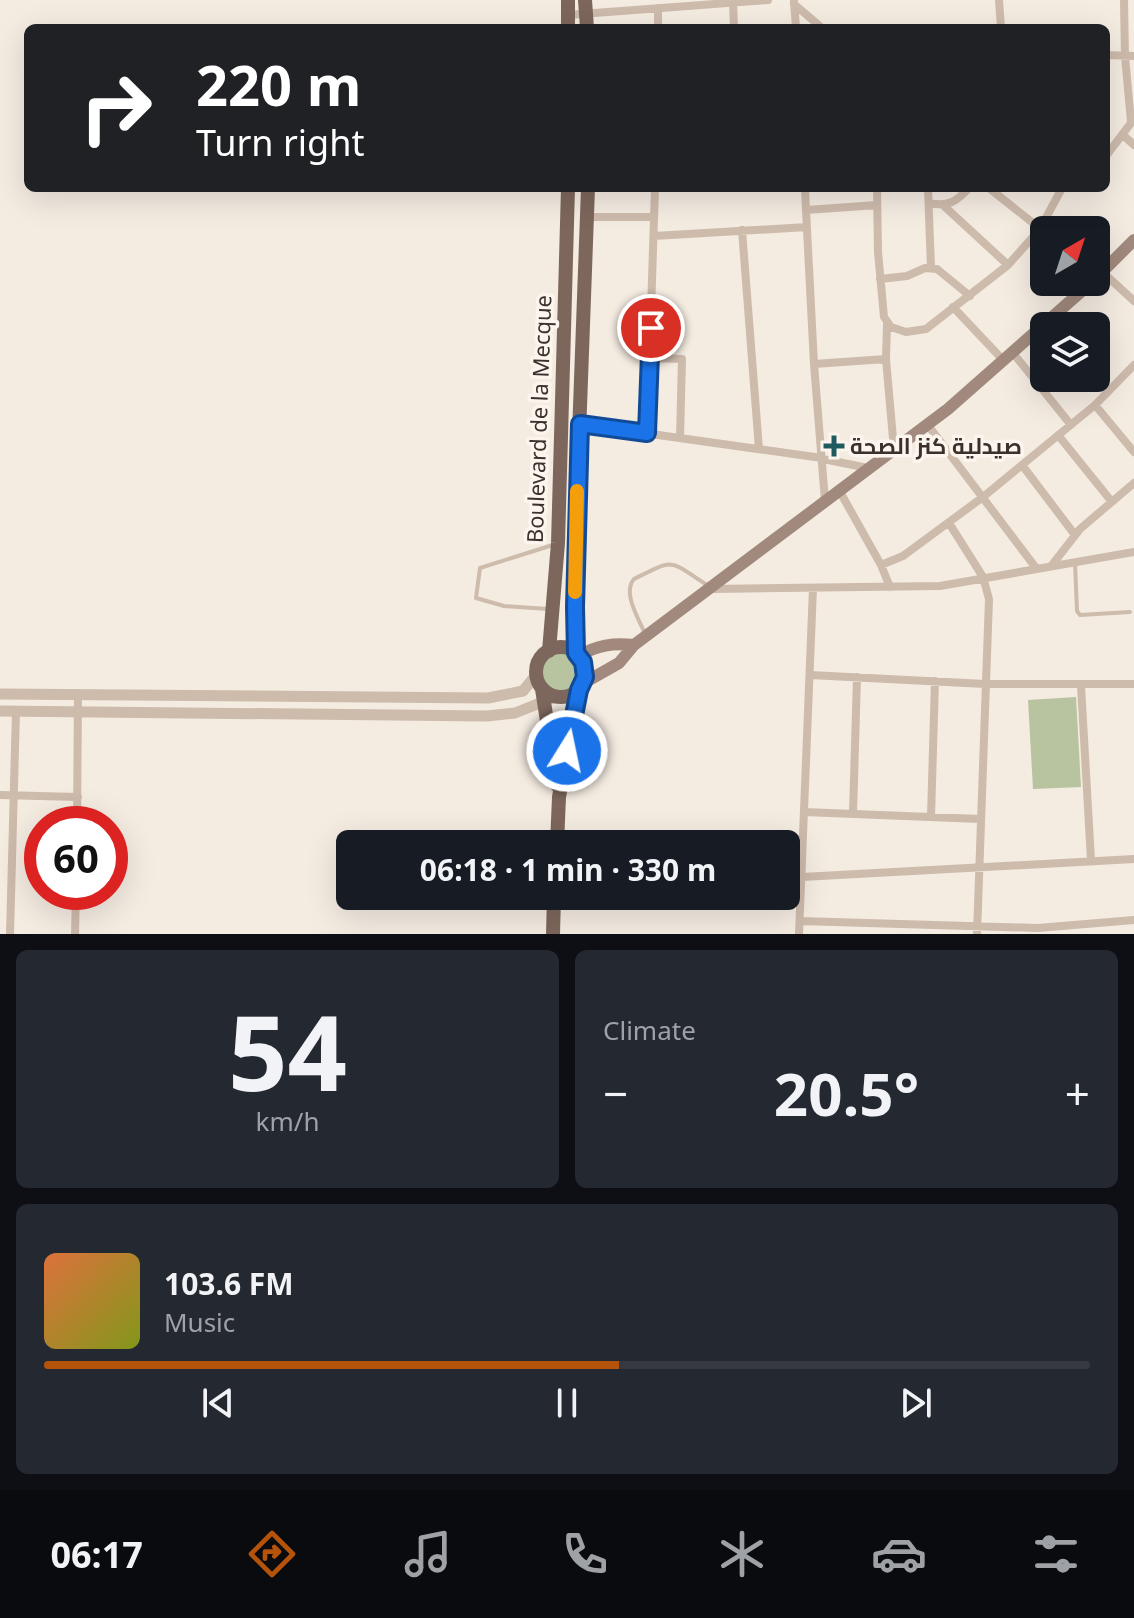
<!DOCTYPE html>
<html lang="en">
<head>
<meta charset="utf-8">
<style>
	:root { --surface:#171b24; --page:#242831; --text:#f1f3f6; --muted:#9ea1a6; --line:#363941; --accent:#b45309 }
	body { margin:0; font-family:"Noto Sans",Cairo,sans-serif; background:var(--page); color:var(--text); height:100vh; display:flex; flex-direction:column; font-size:30px; white-space:nowrap }
	* { box-sizing:border-box; margin:0 }
	p { font-size:26px; color:var(--muted) }
	.icon { flex:none; width:44px; height:44px; fill:none; stroke:currentColor; stroke-width:2; stroke-linecap:round; stroke-linejoin:round }
	.map { position:relative; height:934px; overflow:hidden }
	.details { display:flex; flex-direction:column; gap:16px; padding:16px; background:#0d0f14; flex:1 }
	.details>* { flex:none }
	.guide { position:absolute; left:24px; top:24px; width:1086px; height:168px; border-radius:12px; box-shadow:0 8px 32px #0002; background:#202124; color:#fff; overflow:hidden }
	.needle { width:52px; rotate:39deg }
	.tools { position:absolute; left:1030px; top:216px; display:grid; gap:16px }
	.tools a { display:grid; place-items:center; width:80px; height:80px; border-radius:12px; background:var(--surface); box-shadow:0 8px 32px #0002; font-size:40px }
	.speed { position:absolute; left:24px; top:806px; display:flex; gap:16px; font-size:40px; font-weight:700; text-align:center }
	.speed>* { display:grid; place-content:center; width:104px; height:104px; border-radius:50%; background:var(--surface); box-shadow:0 8px 32px #0002; line-height:1 }
	.speed .limit { border:12px solid #d22; background:#fff; color:#111 }
	.pin { position:absolute; display:grid; place-items:center; width:68px; height:68px; color:#fff; margin:-34px; border:4px solid #fff; border-radius:50%; box-shadow:0 2px 8px #0007 }
	.me { position:absolute; width:88px; margin:-44px; rotate:10deg; stroke-linejoin:round; filter:drop-shadow(0 0 6px #0008) }
	.turn { display:flex; align-items:center; gap:28px; height:168px; padding:0 40px; font-size:36px }
	.turn .icon { width:104px; height:104px; stroke-width:2.5 }
	.turn b { display:block; font-size:56px; line-height:68px }
	.big { font-size:60px; font-weight:700; line-height:1.1 }
	.details .tile { flex:1; display:flex; flex-direction:column; justify-content:center; gap:12px; min-width:0; padding:0 28px; border-radius:12px; background:var(--page) }
	.details .dial { align-items:center; gap:0 }
	.dial b { font-size:104px; line-height:1 }
	.song { display:flex; align-items:center; gap:24px }
	.cover { width:96px; height:96px; border-radius:12px; background:linear-gradient(135deg,hsl(20 70% 55%),hsl(70 70% 35%)) }
	.played { height:8px; border-radius:4px; background:linear-gradient(90deg,var(--accent) 55%,var(--line) 55%) }
	.keys { display:flex; justify-content:space-around; direction:ltr }
	.heat { display:flex; justify-content:space-between; align-items:center; font-size:44px; direction:ltr }
	.details .tiles { flex:1; display:grid; gap:16px; grid-template-columns:1fr 1fr }
	.tile:last-child { grid-column:span 2 }
	.trip { position:absolute; left:336px; top:830px; width:464px; height:80px; border-radius:12px; background:var(--surface); box-shadow:0 8px 32px #0002; font-weight:700; line-height:80px; text-align:center }
	.tab-bar { display:flex; height:128px; justify-content:space-around; align-items:center; background:#090b0e; color:var(--muted) }
	.tab-bar .icon { width:56px; height:56px }
	.tab-bar .current { color:var(--accent) }
	.tab-bar b { font-size:36px; color:var(--text) }
	.map>svg:first-child { display:block }
	.green { fill:#b8c4a0 }
	.lines { fill:none; stroke-linecap:round; stroke-linejoin:round }
	.service { stroke:#cdbbac; stroke-width:4 }
	.minor { stroke:#cdbbac; stroke-width:8 }
	.tertiary { stroke:#cdbbac; stroke-width:11 }
	.secondary { stroke:#a18a7d; stroke-width:12 }
	.primary { stroke:#7d675c; stroke-width:14 }
	.route-casing { stroke:#114b97; stroke-width:20 }
	.route { stroke:#1a73e8; stroke-width:14 }
	.slow { stroke:#f59e0b; stroke-width:14 }
	.poi-dot { fill:#1f5a5e; stroke:#fbf5ee; stroke-width:3 }
	.labels { text-anchor:middle; stroke-width:7; stroke-linejoin:round; paint-order:stroke }
	.street-label { font-size:22px; fill:#3b302b; stroke:#fbf5ee }
	.poi-label { font-size:22px; font-weight:bold; fill:#3b302b; stroke:#fbf5ee; text-anchor:start }
</style>
</head>
<body>
<div class="map">
<svg width="1134" height="934" viewBox="0 0 1134 934">
	<rect width="100%" height="100%" fill="#f4ebe1"/>
	<!-- green -->
	<path class="green" d="M539 673a21 21 0 1 1 42 0a21 21 0 1 1-42 0Z
		M1076,697L1081,787L1033,789L1028,700Z"/>
	<g class="lines">
		<!-- service -->
		<path class="service" d="M1075,563L1077,611L1080,615L1130,612
			M548,609L504,606L476,598L480,568L556,544
			M645,634C639,619 622,593 634,579C676,558 668,560 707,585"/>
		<!-- minor -->
		<path class="minor" d="M733,0L734,28
			M999,0L1001,28
			M1124,0L1125,56L1131,122
			M794,1L796,28
			M794,4L822,28
			M568,15L768,0
			M658,28V8
			M1106,55L1134,56
			M1123,135L1134,145
			M1106,156L1134,119
			M805,188L806,210
			M877,188L878,252L884,317L891,327L906,332L926,329L1008,265L1040,229L1062,188
			M928,188L931,268
			M989,188L1043,231
			M929,203C948,207 956,202 969,188
			M944,206L1008,265
			M587,217H654
			M742,230L759,449
			M654,236L807,227
			M1096,266L1134,301
			M880,279L907,276L925,268L937,269L970,296
			M953,307L1004,361
			M887,324L886,359L894,450
			M1013,353L1071,425
			M650,358L682,359L680,438
			M814,364L886,359
			M1095,405L1134,452
			M580,424L822,458
			M927,424L1036,568
			M647,433L655,188
			M1058,435L1112,502
			M823,459L868,468
			M1022,465L1075,535
			M839,490L881,565
			M825,501L814,364L806,210L877,205
			M949,523L983,577L989,599L977,934
			M1052,565L1080,529L1134,483
			M890,587L881,565L903,556L983,497L1095,405L1134,365
			M712,589L940,586L1134,552
			M810,675L985,684H1134
			M1081,686L1091,860
			M0,795L78,797
			M804,812L980,819
			M853,814L857,677
			M931,817L935,681
			M77,824L78,695
			M802,877L1134,859
			M800,921L1038,928L1134,920
			M10,934L16,711
			M75,934L76,892
			M799,934L813,588"/>
		<!-- tertiary -->
		<path class="tertiary" d="M0,694L488,698L523,691L536,675
			M0,711L487,716L515,713L555,697"/>
		<!-- secondary -->
		<path class="secondary" d="M1096,278L1134,240
			M579,656C597,645 613,643 634,645
			M582,684L619,663L634,645L948,409L1092,282"/>
		<!-- primary -->
		<path class="primary" d="M568,0V28
			M585,0L587,28
			M536 672a25 25 0 1 1 50 0a25 25 0 1 1-50 0Z
			M549,651L558,543L568,188
			M576,653L577,489L588,188
			M542,689L557,785
			M557,844L559,797L579,690
			M553,934L554,896"/>
	</g>
	<g class="lines">
		<!-- route casing -->
		<g class="route-casing">
			<path id="route" d="M567,751L579,690L585,677L583,662L576,653L575,607L580,424L647,433L651,328"/>
		</g>
		<!-- route -->
		<use href="#route" class="route"/>
		<!-- slow -->
		<path class="slow" d="M575,592L577,491"/>
	</g>
	<!-- markers -->
	<path class="poi-dot" d="M830 434h8v8h8v8h-8v8h-8v-8h-8v-8h8z"/>
	<g class="labels">
		<!-- street labels -->
		<g class="street-label">
			<text transform="translate(539 419) rotate(-88)" y="8">Boulevard de la Mecque</text>
		</g>
		<!-- poi labels -->
		<g class="poi-label">
			<text x="850" y="454">صيدلية كنز الصحة</text>
		</g>
	</g>
</svg>
<div class="tools">
<a><svg class="needle" viewBox="-14 -14 28 28"><path d="M0-13l5 13h-10z" fill="#e53935"/><path d="M0 13l5-13h-10z" fill="#9ea1a6"/></svg></a>
<a><svg class="icon" aria-label="layers" viewBox="0 0 24 24"><path d="M12 4l9 5-9 5-9-5zM3 14l9 5 9-5"/></svg></a>
</div>
<div class="speed"><div class="limit">60</div></div>
<div class="pin" style="left:651px;top:328px;background:#d93025"><svg class="icon" aria-label="arrive" viewBox="0 0 24 24"><path d="M6 21V4h12l-3 4 3 4H6"/></svg></div>
<svg class="me" style="left:567px;top:751px" viewBox="-20 -20 40 40"><circle r="17" fill="#1a73e8" stroke="#fff" stroke-width="3"/><path d="M0-11L8 9 0 5-8 9z" fill="#fff"/></svg>
<div class="trip">06:18 · 1 min · 330 m</div>
<div class="guide">
<div class="turn"><svg class="icon" aria-label="right" viewBox="0 0 24 24"><path d="M7 20v-9h11M14 6l5 5-5 5"/></svg><div><b>220 m</b>Turn right</div></div>
</div>
</div>
<section class="details">
<div class="tiles">
<div class="tile dial"><b>54</b><p>km/h</p></div>
<div class="tile"><p>Climate</p>
<div class="heat"><a>−</a><b class="big">20.5°</b><a>+</a></div>
</div>
<div class="tile">
<div class="song"><i class="cover"></i><div><b>103.6 FM</b><p>Music</p></div></div>
<div class="played"></div>
<div class="keys"><svg class="icon" aria-label="previous" viewBox="0 0 24 24"><path d="M18 5L8 12l10 7zM5 5v14"/></svg><svg class="icon" aria-label="pause" viewBox="0 0 24 24"><path d="M8 5v14M16 5v14"/></svg><svg class="icon" aria-label="next" viewBox="0 0 24 24"><path d="M6 5l10 7-10 7zM19 5v14"/></svg></div>
</div>
</div>
</section>
<nav class="tab-bar">
<b>06:17</b>
<svg class="icon current" aria-label="directions" viewBox="0 0 24 24"><path d="M12 3l9 9-9 9-9-9zM9 14v-3h6M13 9l2 2-2 2"/></svg>
<svg class="icon" aria-label="music" viewBox="0 0 24 24"><path d="M9 18V5l10-2v13"/><circle cx="6" cy="18" r="3"/><circle cx="16" cy="16" r="3"/></svg>
<svg class="icon" aria-label="phone" viewBox="0 0 24 24"><path d="M5 4h4l2 5-3 2q2 4 5 5l2-3 5 2v4C11 20 4 13 5 4z"/></svg>
<svg class="icon" aria-label="climate" viewBox="0 0 24 24"><path d="M12 3v18M4 7l16 10M4 17L20 7"/></svg>
<svg class="icon" aria-label="car" viewBox="0 0 24 24"><path d="M5 17H2v-5l4-1 3-4h7l3 4 3 1v5h-3M9 17h6M6 11h13"/><circle cx="7" cy="17" r="2"/><circle cx="17" cy="17" r="2"/></svg>
<svg class="icon" aria-label="filters" viewBox="0 0 24 24"><path d="M4 7h16M4 17h16"/><circle cx="9" cy="7" r="2"/><circle cx="15" cy="17" r="2"/></svg>
</nav>
</body>
</html>
